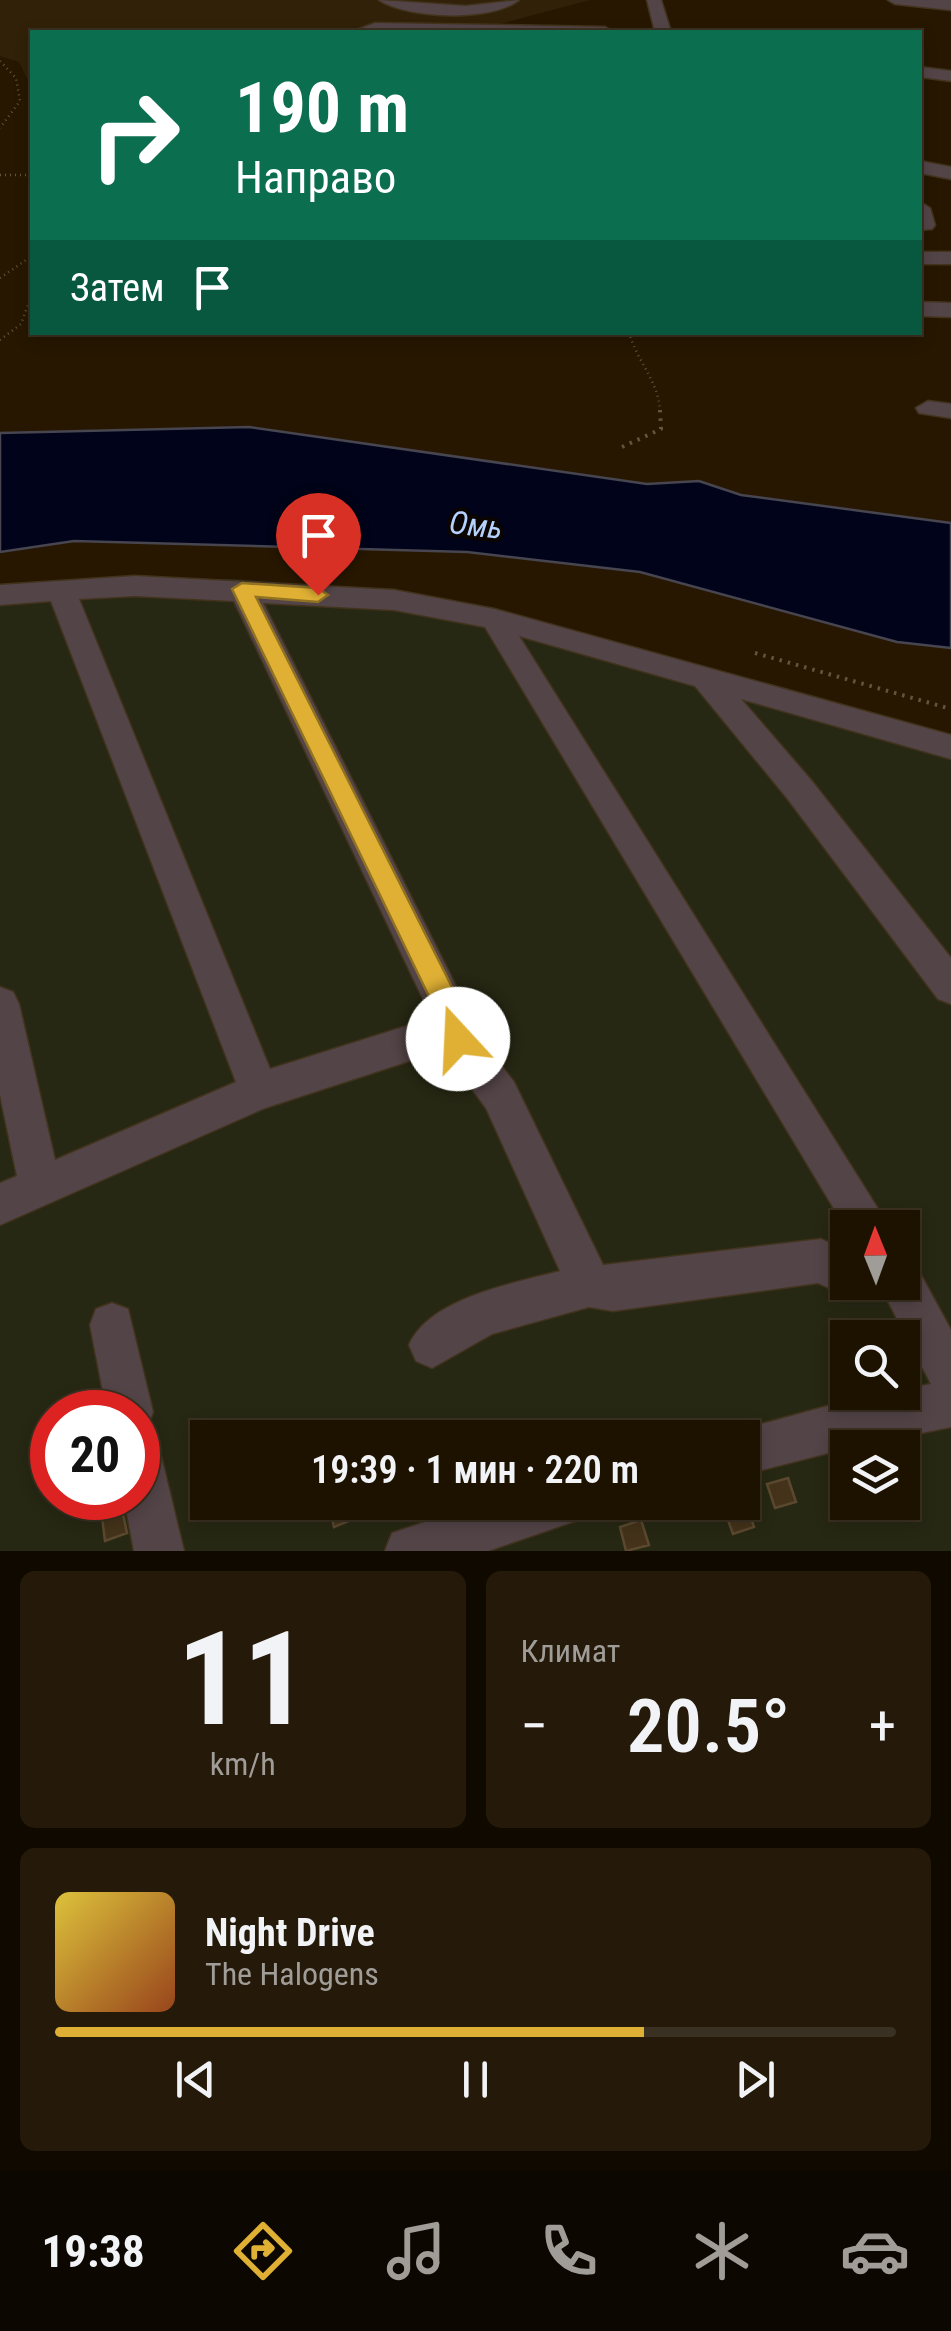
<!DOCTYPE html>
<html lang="ru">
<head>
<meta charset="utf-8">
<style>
	:root { --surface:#1d1100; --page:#251a0a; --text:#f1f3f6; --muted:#a09d99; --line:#3b3122; --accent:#dfb034 }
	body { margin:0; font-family:"Roboto Condensed",sans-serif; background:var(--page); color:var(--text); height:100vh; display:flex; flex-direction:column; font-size:38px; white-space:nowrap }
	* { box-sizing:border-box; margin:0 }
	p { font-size:32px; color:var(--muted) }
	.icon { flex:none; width:55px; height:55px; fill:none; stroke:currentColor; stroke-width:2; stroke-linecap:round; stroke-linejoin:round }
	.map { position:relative; height:1551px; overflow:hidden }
	.side { display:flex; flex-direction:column; gap:20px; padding:20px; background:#100900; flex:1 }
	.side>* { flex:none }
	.banner { position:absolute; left:30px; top:30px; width:892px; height:305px; border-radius:0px; box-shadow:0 5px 15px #0003,0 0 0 2px var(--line); background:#0b6e4f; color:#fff; overflow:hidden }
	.needle { width:65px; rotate:359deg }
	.tools { position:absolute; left:830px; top:1210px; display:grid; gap:20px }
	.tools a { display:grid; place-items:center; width:90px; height:90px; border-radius:0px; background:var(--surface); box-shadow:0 5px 15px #0003,0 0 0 2px var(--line); font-size:50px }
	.speed { position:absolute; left:30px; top:1390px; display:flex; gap:20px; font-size:50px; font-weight:700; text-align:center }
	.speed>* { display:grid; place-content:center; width:130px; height:130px; border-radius:50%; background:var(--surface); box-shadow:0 5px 15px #0003,0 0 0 2px var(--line); line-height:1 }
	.speed .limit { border:15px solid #d22; background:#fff; color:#111 }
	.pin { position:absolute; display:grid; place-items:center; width:85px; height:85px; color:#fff; margin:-102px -42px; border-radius:50% 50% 50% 0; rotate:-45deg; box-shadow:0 0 10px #0007 }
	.pin .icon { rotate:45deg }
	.me { position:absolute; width:110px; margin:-55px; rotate:340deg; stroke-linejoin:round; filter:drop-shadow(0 0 8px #0008) }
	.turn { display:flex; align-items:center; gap:35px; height:210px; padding:0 40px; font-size:45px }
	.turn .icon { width:130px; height:130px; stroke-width:2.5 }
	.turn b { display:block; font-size:70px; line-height:85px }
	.then { display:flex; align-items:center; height:95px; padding:0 40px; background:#0003; gap:20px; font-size:38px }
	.big { font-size:75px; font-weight:600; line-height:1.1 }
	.side .tile { flex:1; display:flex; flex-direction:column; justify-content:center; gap:15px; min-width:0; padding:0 35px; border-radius:15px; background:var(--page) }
	.side .dial { align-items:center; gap:0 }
	.dial b { font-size:130px; line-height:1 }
	.song { display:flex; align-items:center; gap:30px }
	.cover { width:120px; height:120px; border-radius:15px; background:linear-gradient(135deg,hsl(50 70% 55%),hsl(20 70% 35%)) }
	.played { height:10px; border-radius:5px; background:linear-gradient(90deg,var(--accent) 70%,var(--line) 70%) }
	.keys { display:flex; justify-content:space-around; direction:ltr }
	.heat { display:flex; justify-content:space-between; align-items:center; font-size:55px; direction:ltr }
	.side .tiles { flex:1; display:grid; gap:20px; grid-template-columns:1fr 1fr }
	.tile:last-child { grid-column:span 2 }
	.trip { position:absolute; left:190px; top:1420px; width:570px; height:100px; border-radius:0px; background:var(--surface); box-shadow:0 5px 15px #0003,0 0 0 2px var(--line); font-weight:600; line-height:100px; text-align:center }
	.menu { display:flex; height:160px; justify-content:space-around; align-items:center; background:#0c0700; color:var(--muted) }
	.menu .icon { width:70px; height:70px }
	.menu .selected { color:var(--accent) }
	.menu b { font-size:45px; color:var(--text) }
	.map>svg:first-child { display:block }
	.built { fill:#302108 }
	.green { fill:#272813; fill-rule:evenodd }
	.water { fill:#000319; stroke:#464550; stroke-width:2.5 }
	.building { fill:#44331a; stroke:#5b492f; stroke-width:2.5 }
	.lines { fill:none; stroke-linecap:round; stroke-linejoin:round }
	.minor-casing { stroke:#42331d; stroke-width:3 }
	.path-far1 { stroke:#62543f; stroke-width:2.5; stroke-dasharray:1 4; stroke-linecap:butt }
	.path { stroke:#62543f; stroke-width:4; stroke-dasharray:2.5 6; stroke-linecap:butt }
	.minor { fill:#534447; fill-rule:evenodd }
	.route { fill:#dfb034; stroke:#917222; stroke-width:2.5 }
	.labels { text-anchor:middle; stroke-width:8; stroke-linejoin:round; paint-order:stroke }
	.water-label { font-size:32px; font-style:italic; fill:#b5d1fd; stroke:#0a0500 }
</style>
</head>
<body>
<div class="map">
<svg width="951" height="1551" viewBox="0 0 951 1551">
	<rect width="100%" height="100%" fill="#271700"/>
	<!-- built -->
	<path class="built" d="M0,0H590L470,32H32V89L19,62L0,56Z"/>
	<!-- green -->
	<path class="green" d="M236,579L442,598L684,660L836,723L951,753V1551H0V586L57,580ZM848,1228H902V1282H848ZM848,1338H902V1392H848ZM52,1412H138V1498H52ZM208,1438H742V1502H208ZM848,1448H902V1502H848Z"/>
	<!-- water -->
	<path class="water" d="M249,427L647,484L699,481L741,495L951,523V648L897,642L640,572L467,552L74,541L0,552V433Z"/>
	<!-- building -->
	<path class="building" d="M788,1478L796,1502L775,1508L767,1484Z
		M328,1502H353L356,1518L334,1527Z
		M746,1503L754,1527L733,1534L724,1509Z
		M122,1509L127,1533L105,1541L102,1517Z
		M641,1520L649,1545L626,1551L620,1527Z"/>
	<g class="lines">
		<!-- minor casing -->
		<g class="minor-casing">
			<path id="minor" d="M379,0L466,6L519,0C491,22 408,19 379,0Z
				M647,0H661L671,32H655Z
				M888,0H951V10L895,4Z
				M375,23L605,27L613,32H351Z
				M920,67L951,71V81L920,77Z
				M920,161L951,167V179L920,173Z
				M920,202L930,208L935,225L932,229L920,230Z
				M920,252H951V264H920Z
				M920,302L951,303V317L920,316Z
				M928,401L951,404V418L919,413L916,408Z
				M135,576L394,590L494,609L951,735V759L741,699L811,780L951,958V1004L938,999L787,798L695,686L519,636L890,1228H848V1232L485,627L394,610L263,603L461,996L474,1030L514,1082L603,1265L821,1239L848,1251V1282H867L863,1290L848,1297L818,1283L613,1311L589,1307L492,1334L432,1368L416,1361L409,1345C429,1298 515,1283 560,1271L486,1108L447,1055L434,1053L265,1108L0,1225V1183L17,1176L0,1095V987L13,992L19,1004L55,1160L236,1082L51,601L0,605V585ZM135,596L234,601L432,1018L270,1069L79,599Z
				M902,1261L916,1266L951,1330V1427L848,1448L742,1475V1438H724L725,1434L853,1399L931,1384L878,1282H902Z
				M112,1303L128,1309L153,1412L147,1428L155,1431L184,1551H134L124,1498H138V1412H107L90,1325L96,1309Z
				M485,1502H588L581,1519L488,1551H385L392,1533Z"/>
		</g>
		<!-- path-far1 -->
		<path class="path-far1" d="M0,61L16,78L20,101L0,128
			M0,175H32
			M0,278L32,256
			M629,332C637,362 659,381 660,412
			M0,340L21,324L32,294"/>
		<!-- path -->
		<path class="path" d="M622,447L661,429L660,410
			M755,653L951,709"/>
		<!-- minor -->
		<use href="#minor" class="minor"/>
	</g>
	<!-- route -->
	<path class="route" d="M242,583L318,588L328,595L318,602L256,597L458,999L471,1039L468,1048L458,1051L448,1048L435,1009L232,589Z"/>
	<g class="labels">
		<!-- water labels -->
		<g class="water-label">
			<text transform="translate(476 525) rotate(7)" y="11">Омь</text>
		</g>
	</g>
</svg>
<div class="tools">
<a><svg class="needle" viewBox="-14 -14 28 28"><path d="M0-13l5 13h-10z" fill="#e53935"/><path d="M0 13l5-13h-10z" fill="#a09d99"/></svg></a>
<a><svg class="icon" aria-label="search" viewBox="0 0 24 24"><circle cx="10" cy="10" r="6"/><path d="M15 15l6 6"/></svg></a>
<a><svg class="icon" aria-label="layers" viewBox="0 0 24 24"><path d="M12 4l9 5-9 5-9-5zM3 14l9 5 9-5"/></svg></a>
</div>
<div class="speed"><div class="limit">20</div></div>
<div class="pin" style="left:318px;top:595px;background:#d93025"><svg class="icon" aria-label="arrive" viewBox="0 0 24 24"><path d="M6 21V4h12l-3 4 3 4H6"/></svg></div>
<svg class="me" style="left:458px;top:1039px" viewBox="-20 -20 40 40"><circle r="19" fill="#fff"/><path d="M0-13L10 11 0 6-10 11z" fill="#dfb034"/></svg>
<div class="trip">19:39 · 1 мин · 220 m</div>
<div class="banner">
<div class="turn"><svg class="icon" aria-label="right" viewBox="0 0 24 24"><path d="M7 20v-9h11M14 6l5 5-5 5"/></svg><div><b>190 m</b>Направо</div></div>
<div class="then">Затем<svg class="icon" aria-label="arrive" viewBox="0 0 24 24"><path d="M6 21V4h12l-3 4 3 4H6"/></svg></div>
</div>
</div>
<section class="side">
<div class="tiles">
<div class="tile dial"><b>11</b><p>km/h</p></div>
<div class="tile"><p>Климат</p>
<div class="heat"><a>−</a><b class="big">20.5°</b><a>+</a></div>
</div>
<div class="tile">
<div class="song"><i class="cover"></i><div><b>Night Drive</b><p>The Halogens</p></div></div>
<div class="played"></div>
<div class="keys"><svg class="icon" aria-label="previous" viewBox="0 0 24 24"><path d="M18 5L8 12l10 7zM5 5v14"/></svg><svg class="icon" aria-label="pause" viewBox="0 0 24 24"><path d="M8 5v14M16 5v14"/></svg><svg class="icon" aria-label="next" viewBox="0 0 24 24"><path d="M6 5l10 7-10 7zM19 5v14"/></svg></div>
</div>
</div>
</section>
<nav class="menu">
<b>19:38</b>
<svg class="icon selected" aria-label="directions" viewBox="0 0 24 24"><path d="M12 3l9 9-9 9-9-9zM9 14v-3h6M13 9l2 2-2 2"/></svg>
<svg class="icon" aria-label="music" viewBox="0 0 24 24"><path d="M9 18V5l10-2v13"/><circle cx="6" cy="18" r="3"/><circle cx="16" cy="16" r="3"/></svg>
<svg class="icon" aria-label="phone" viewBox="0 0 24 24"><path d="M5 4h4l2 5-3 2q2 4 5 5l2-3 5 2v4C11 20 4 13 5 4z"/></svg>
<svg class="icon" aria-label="climate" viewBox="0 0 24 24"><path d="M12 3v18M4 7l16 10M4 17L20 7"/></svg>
<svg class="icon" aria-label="car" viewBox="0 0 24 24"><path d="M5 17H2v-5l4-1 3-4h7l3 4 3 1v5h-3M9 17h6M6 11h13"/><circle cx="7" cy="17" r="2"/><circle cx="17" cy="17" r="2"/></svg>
</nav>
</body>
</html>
